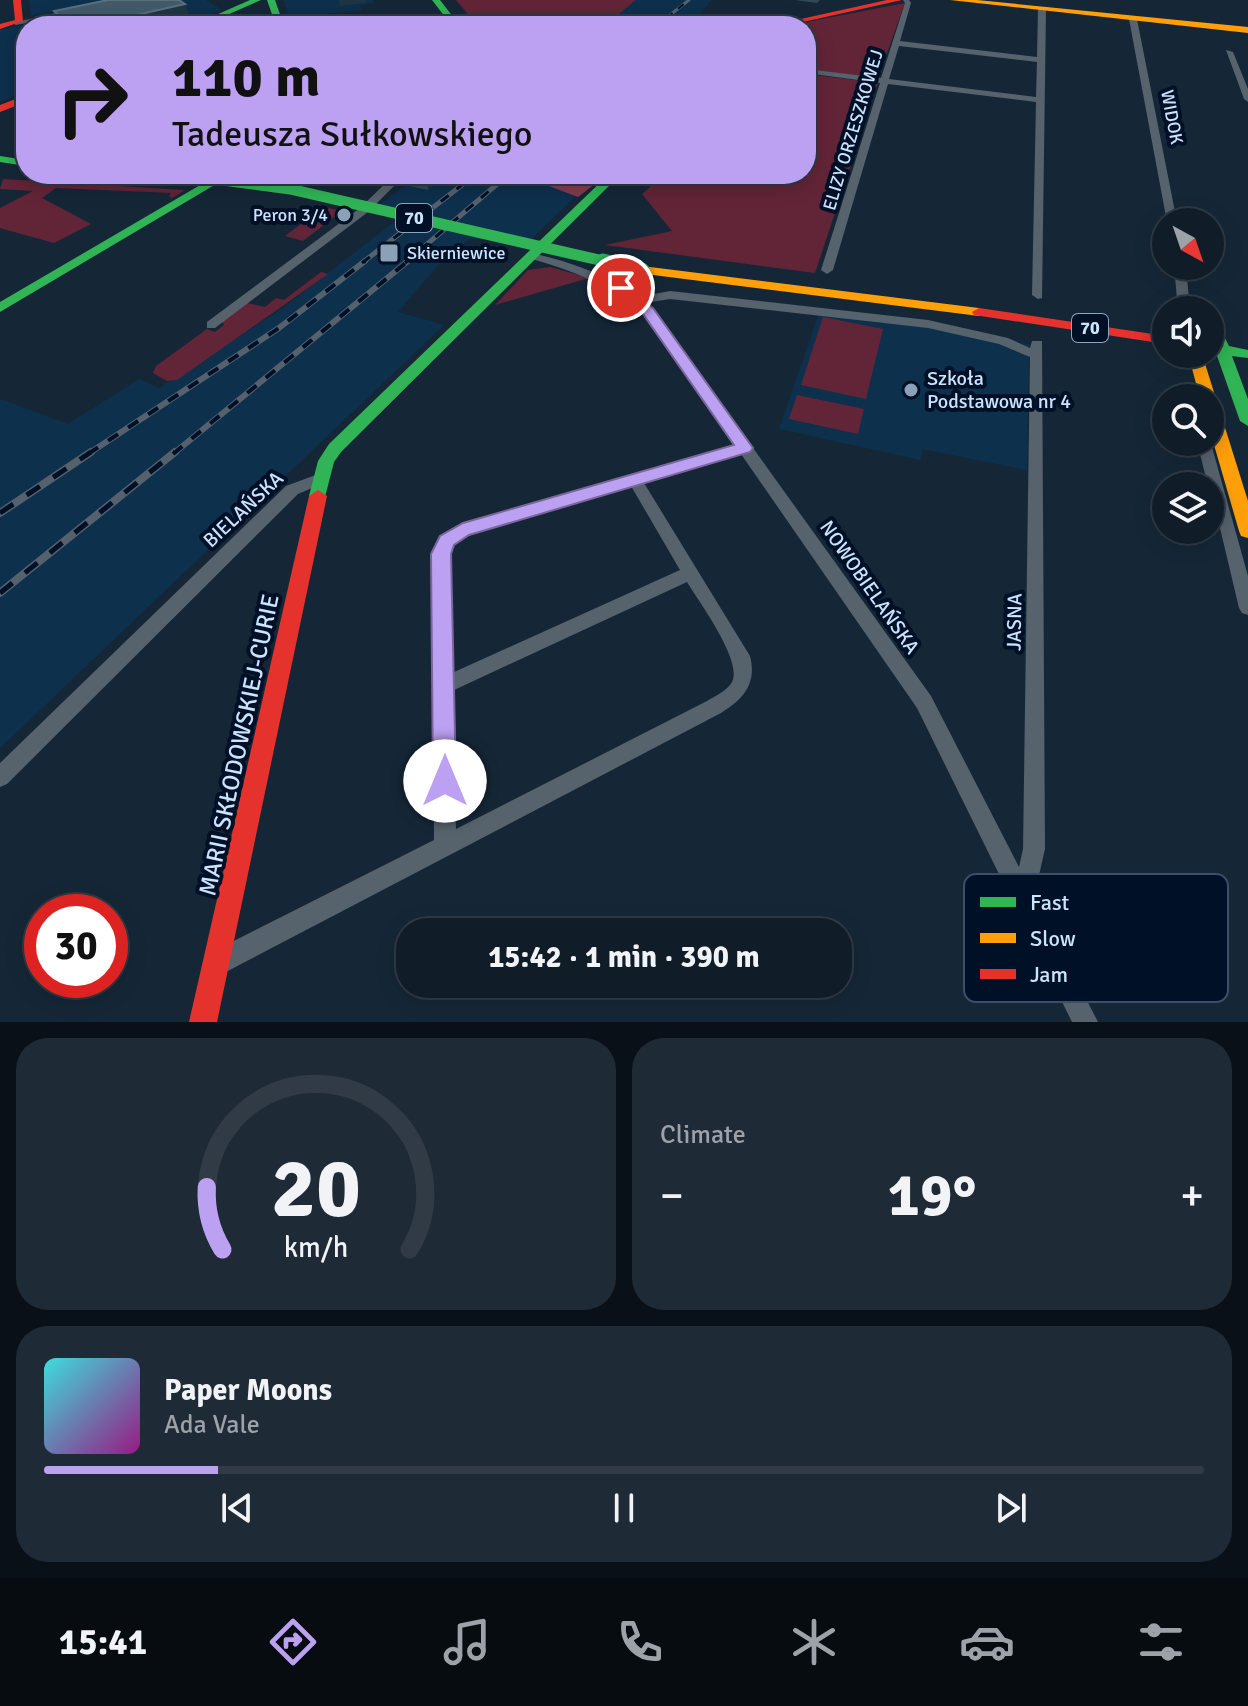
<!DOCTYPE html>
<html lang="en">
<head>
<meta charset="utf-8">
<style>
	:root { --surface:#101d29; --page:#1e2a35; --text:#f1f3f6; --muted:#9ca2a8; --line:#303b46; --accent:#bca0f2 }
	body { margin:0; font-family:Signika,sans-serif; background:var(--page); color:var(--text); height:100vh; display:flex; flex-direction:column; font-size:30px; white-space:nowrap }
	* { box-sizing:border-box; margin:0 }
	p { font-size:26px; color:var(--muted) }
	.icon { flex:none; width:44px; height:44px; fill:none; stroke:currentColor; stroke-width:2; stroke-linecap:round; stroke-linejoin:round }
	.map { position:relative; height:1022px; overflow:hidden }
	.panel { display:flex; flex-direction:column; gap:16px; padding:16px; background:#091017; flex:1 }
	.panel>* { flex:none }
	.guide { position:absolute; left:16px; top:16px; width:800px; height:168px; border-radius:32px; box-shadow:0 4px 20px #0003,0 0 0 2px var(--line); background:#bca0f2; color:#111; overflow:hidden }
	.needle { width:52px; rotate:140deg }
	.controls { position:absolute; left:1152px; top:208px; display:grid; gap:16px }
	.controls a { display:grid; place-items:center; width:72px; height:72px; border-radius:50%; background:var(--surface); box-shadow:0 4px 20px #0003,0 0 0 2px var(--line); font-size:40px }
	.speed { position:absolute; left:24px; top:894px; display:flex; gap:16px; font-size:40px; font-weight:700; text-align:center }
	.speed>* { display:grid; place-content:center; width:104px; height:104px; border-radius:50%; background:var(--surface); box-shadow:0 4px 20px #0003,0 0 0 2px var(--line); line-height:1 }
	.speed .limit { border:12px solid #d22; background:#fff; color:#111 }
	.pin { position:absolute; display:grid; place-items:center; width:68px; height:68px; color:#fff; margin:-34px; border:4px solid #fff; border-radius:50%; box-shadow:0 2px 8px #0007 }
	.me { position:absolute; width:88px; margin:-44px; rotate:0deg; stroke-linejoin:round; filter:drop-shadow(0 0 6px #0008) }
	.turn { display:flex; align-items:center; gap:28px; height:168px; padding:0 24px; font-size:36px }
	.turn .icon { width:104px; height:104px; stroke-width:2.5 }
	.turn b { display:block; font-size:56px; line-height:68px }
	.big { font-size:60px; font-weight:700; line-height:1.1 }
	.panel .tile { flex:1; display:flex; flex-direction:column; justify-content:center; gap:12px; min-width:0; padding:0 28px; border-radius:32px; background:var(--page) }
	.panel .dial { align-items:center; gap:0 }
	.dial svg { height:208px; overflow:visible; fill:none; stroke:var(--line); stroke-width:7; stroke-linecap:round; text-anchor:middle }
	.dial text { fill:var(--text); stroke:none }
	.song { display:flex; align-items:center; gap:24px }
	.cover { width:96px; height:96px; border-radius:12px; background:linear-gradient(135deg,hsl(180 70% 55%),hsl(310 70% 35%)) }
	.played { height:8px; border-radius:4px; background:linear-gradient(90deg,var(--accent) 15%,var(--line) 15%) }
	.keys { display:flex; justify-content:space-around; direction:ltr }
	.heat { display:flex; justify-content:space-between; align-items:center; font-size:44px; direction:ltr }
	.panel .tiles { flex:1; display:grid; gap:16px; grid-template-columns:1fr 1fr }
	.tile:last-child { grid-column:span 2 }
	.trip { position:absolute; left:396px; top:918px; width:456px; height:80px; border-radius:32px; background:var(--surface); box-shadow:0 4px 20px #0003,0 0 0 2px var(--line); font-weight:700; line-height:80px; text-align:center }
	.dock { display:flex; height:128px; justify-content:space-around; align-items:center; background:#060c10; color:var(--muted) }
	.dock .icon { width:56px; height:56px }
	.dock .current { color:var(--accent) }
	.dock b { font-size:36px; color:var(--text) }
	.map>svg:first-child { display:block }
	.built { fill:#0d304d }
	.green { fill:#622537 }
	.forest { fill:#7f3d4d }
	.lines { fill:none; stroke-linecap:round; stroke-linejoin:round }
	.street { fill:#56626c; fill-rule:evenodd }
	.fast { fill:#30b455; fill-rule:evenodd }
	.slow { fill:#ff9f0a; fill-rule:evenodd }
	.jam { fill:#e5322d; fill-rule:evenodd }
	.rail-far3-casing { stroke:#55616d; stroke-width:3 }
	.rail-far2-casing { stroke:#55616d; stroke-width:5 }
	.rail-far1-casing { stroke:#55616d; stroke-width:6 }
	.rail-casing { stroke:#55616d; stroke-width:8 }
	.rail-far3 { stroke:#001026; stroke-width:2; stroke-dasharray:7; stroke-linecap:butt }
	.rail-far2 { stroke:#001026; stroke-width:3; stroke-dasharray:10; stroke-linecap:butt }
	.rail-far1 { stroke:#001026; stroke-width:4; stroke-dasharray:12; stroke-linecap:butt }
	.rail { stroke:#001026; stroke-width:5; stroke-dasharray:16; stroke-linecap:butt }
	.fast-bridge-far1 { stroke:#30b455; stroke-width:11 }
	.fast-bridge { stroke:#30b455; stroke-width:15 }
	.wall { fill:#324a57 }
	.shaded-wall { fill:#203543 }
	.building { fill:#435b69; stroke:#587080; stroke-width:2 }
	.route { fill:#bca0f2; stroke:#7a689d; stroke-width:2 }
	.poi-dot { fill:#8ba1b8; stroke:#001026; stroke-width:3 }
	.labels { text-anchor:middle; stroke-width:8; stroke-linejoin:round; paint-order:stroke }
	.far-street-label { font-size:18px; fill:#cbe3fd; stroke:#001026 }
	.far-poi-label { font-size:18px; fill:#cbe3fd; stroke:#001026; text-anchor:end }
	.shield { fill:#001026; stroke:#8ea4bc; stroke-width:2 }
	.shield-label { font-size:18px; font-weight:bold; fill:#cbe3fd }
	.poi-label { font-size:20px; fill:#cbe3fd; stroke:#001026; text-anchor:start }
	.street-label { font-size:20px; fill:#cbe3fd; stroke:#001026 }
	.near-street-label { font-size:24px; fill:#cbe3fd; stroke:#001026 }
	.key { fill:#001026; stroke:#3d4f66; stroke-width:2 }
	.key-label { font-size:22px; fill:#cbe3fd }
</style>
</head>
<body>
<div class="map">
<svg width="1248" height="1022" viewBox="0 0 1248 1022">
	<rect width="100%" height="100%" fill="#152737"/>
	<!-- built -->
	<path class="built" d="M29,0H108L36,15H31Z
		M139,0H206L222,10L184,26H26V91L0,102V30Z
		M283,0H372L375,3L360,5L362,10L290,18Z
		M636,0H712L692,23L682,26H601Z
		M422,174H599L528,242L470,239L445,257L398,312L444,325L0,748V399L68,424L139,379L159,388L283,308L404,214L376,207Z
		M819,313L883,324L884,319L1029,344L1027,470L923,449L921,460L779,429Z"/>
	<!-- green -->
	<path class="green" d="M456,0H636L614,18L621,23L612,26H478Z
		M905,3L878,78L806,70V26H786Z
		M806,74L878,83L815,273L605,245L672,231L642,194L652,185L700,179L696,174H806Z
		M3,179L185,190L172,198L169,196L171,193L56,188L42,198L91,224L54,243L0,228V208L33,191L0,189Z
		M324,207L342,211L303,241L285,236Z
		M550,267L589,278L495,305L528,270Z
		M321,272L328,274L177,380L167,381L153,373L156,366L207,329L215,332L224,325L222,321L247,303L265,307L276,298L284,300Z
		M823,317L883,329L866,399L801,385Z
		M797,395L864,409L858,434L789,419Z"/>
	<!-- forest -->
	<path class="forest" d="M539,174H608L578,197L533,180Z"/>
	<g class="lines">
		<!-- street -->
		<path class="street" d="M903,0H909L911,3L900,41L1037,57L1038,9L1042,7L1046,9L1042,298L1038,299L1032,295L1036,102L888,84L833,270L827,274L821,270L880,83L806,73V69L881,78L905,3ZM899,46L1037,62L1036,97L889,79Z
			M77,8L80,12L16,25L12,23Z
			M1133,17L1137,19L1177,222H1167L1129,19Z
			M1226,50L1233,52L1248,89V102L1244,99Z
			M395,174H406L368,212L215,328H207V322L360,208Z
			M532,253C570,262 606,274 638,297L670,291L928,320L1008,338L1030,348L1032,341H1042L1045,849L1034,897L1098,1022H1072L917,708L741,454L644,483L750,656C757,683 744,699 721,713L226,972L217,975L208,972L205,963L208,954L434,840L433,554L441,537L457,526L735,445L642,314C609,284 571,270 528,258L526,256ZM670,299L928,328L999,344L1030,357L1023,849L1019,867L931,696L664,324L645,303ZM631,486L680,570L452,673L449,554L453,545L469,534ZM687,582C699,602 743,661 732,682C727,691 715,696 707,701L456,829L452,691Z
			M1174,266H1186L1190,310H1178Z
			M1210,323C1216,325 1226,334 1223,340H1213L1210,335Z
			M1210,440L1248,576V615L1242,613L1239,608L1210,486H1208L1197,442H1210Z
			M321,473L329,478L326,482L298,494L7,784L0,787V763L286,486Z"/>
		<!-- fast -->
		<path class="fast" d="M250,0H261L202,26H191Z
			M267,0H275L284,26H276Z
			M432,0H440L460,26H452Z
			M0,156L26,160V166L0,162Z
			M219,174H233L0,312V302Z
			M609,174H621L341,452L334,462L324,501H312L309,496L318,461L329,444Z
			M1218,333L1223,334L1229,346L1248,350V358L1232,356L1248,399V426L1240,421L1216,353L1210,351V343H1213L1211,337Z"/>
		<!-- slow -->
		<path class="slow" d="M950,0H977L1248,27V33Z
			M66,174H190L191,175L185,178L72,177Z
			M642,266L979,308L986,312L979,316L637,273L635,270Z
			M1188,354H1202L1248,501V538L1241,536L1239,531L1210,431V398H1200Z"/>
		<!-- jam -->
		<path class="jam" d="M13,0H21L23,21L0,29V24L15,20Z
			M887,0H902L785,26H769Z
			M26,95V102L0,112V105Z
			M979,308L1166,336V344L974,315L972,312Z
			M318,490L327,496L217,1022H189L309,496Z"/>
		<!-- rail-far3 casing -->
		<g class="rail-far3-casing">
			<path id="rail-far3" d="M656,26L689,0"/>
		</g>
		<!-- rail-far2 casing -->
		<g class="rail-far2-casing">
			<path id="rail-far2" d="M362,263L476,174
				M405,263L509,174"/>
		</g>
		<!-- rail-far1 casing -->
		<g class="rail-far1-casing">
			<path id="rail-far1" d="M88,454L279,328L365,261
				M173,454L408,261"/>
		</g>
		<!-- rail casing -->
		<g class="rail-casing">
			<path id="rail" d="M0,513L91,452
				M0,593L175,452"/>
		</g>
		<!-- rail-far3 -->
		<use href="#rail-far3" class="rail-far3"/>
		<!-- rail-far2 -->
		<use href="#rail-far2" class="rail-far2"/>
		<!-- rail-far1 -->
		<use href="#rail-far1" class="rail-far1"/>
		<!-- rail -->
		<use href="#rail" class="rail"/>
		<!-- fast-bridge-far1 -->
		<path class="fast-bridge-far1" d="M185,175L290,189L612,263"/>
		<!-- fast-bridge -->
		<path class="fast-bridge" d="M603,261L642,270"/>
	</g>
	<!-- wall -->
	<path class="wall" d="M795,0H820L817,3Z
		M185,4L189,16L144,26H63L59,23L54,11Z
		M403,174H441L442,176L428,190L405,185Z"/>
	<!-- shaded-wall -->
	<path class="shaded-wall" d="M339,0H365L366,3L340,6Z
		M185,4L189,16L144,26H112L110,21Z
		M430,174H441L442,176L428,190L426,178Z"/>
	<!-- building -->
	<path class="building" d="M108,0H179L185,4L110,21L117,26H96L93,24L82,26H72L54,11Z
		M409,174H430L426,178Z"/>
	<!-- route -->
	<path class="route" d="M621,284L653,308L753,448L750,452L469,535L454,545L451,554L456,781L453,789L445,792L436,789L433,781L431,554L440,536L463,523L734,445L643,314L615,288Z"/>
	<!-- markers -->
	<g class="poi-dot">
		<circle cx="344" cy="215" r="8"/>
		<rect x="379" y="243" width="20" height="20" rx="4"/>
		<circle cx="911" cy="390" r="8"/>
	</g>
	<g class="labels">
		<!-- far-street labels -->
		<g class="far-street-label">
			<text transform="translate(1172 117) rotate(79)" y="6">WIDOK</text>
			<text transform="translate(853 130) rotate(-73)" y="6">ELIZY ORZESZKOWEJ</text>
		</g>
		<!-- far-poi labels -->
		<g class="far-poi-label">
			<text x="328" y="221">Peron 3/4</text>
			<text x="407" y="259" text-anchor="start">Skierniewice</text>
		</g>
		<!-- shield labels -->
		<g class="shield">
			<rect x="396" y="204" width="36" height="28" rx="6"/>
			<rect x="1072" y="314" width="36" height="28" rx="6"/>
		</g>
		<g class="shield-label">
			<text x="414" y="224">70</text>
			<text x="1090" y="334">70</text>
		</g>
		<!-- poi labels -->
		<g class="poi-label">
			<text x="927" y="385">Szkoła<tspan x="927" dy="23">Podstawowa nr 4</tspan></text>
		</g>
		<!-- street labels -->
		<g class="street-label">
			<text transform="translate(243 509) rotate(-43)" y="7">BIELAŃSKA</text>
			<text transform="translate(870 587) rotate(55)" y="7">NOWOBIELAŃSKA</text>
			<text transform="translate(1014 622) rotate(-89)" y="7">JASNA</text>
		</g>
		<!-- near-street labels -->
		<g class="near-street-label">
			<text transform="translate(239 745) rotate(-78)" y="8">MARII SKŁODOWSKIEJ-CURIE</text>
		</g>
	</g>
	<!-- legend -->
	<rect x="964" y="874" width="264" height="128" rx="12" class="key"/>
	<rect x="980" y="897" width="36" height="10" fill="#30b455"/>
	<rect x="980" y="933" width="36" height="10" fill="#ff9f0a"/>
	<rect x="980" y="969" width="36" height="10" fill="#e5322d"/>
	<g class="key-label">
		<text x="1030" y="910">Fast</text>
		<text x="1030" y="946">Slow</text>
		<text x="1030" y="982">Jam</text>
	</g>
</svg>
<div class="controls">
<a><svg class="needle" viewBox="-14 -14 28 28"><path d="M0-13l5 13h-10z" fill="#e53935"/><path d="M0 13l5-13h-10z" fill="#9ca2a8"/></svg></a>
<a><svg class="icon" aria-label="sound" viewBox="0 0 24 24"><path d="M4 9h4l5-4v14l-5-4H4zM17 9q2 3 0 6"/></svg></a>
<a><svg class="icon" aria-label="search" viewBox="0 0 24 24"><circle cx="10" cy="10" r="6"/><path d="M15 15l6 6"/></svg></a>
<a><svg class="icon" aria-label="layers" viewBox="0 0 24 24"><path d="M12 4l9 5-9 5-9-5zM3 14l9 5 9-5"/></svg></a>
</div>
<div class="speed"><div class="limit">30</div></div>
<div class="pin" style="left:621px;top:288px;background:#d93025"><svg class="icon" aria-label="arrive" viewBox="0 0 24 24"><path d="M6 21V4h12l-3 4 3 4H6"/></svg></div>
<svg class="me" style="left:445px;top:781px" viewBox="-20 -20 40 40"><circle r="19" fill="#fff"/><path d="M0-13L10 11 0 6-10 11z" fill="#bca0f2"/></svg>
<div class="trip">15:42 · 1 min · 390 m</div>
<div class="guide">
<div class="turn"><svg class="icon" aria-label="right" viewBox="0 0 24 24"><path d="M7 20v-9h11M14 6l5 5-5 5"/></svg><div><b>110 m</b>Tadeusza Sułkowskiego</div></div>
</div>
</div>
<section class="panel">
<div class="tiles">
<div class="tile dial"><svg viewBox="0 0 100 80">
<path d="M14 69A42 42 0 1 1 86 69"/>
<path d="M14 69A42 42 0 0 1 8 45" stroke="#bca0f2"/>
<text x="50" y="56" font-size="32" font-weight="700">20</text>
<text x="50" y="72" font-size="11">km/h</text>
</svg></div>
<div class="tile"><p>Climate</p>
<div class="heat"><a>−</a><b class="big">19°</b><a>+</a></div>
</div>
<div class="tile">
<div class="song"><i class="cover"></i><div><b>Paper Moons</b><p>Ada Vale</p></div></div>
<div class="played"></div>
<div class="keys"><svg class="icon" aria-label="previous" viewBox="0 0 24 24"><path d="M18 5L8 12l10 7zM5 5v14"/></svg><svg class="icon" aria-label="pause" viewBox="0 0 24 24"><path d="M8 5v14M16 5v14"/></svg><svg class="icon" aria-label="next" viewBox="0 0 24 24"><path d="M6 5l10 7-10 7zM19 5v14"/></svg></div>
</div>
</div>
</section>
<nav class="dock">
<b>15:41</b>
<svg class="icon current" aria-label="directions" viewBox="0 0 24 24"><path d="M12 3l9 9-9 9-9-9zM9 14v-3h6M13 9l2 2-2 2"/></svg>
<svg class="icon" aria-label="music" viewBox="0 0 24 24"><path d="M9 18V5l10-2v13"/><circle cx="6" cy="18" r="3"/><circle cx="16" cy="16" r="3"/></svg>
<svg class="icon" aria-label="phone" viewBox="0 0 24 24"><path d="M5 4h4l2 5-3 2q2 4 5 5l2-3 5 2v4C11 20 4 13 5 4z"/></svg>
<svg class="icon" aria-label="climate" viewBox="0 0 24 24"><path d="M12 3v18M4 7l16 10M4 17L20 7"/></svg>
<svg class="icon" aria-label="car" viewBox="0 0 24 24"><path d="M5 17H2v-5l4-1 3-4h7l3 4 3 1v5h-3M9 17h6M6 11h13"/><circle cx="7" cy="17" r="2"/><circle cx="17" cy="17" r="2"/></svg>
<svg class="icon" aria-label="filters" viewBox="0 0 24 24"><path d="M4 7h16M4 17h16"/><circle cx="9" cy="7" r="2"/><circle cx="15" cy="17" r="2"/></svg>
</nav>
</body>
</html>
